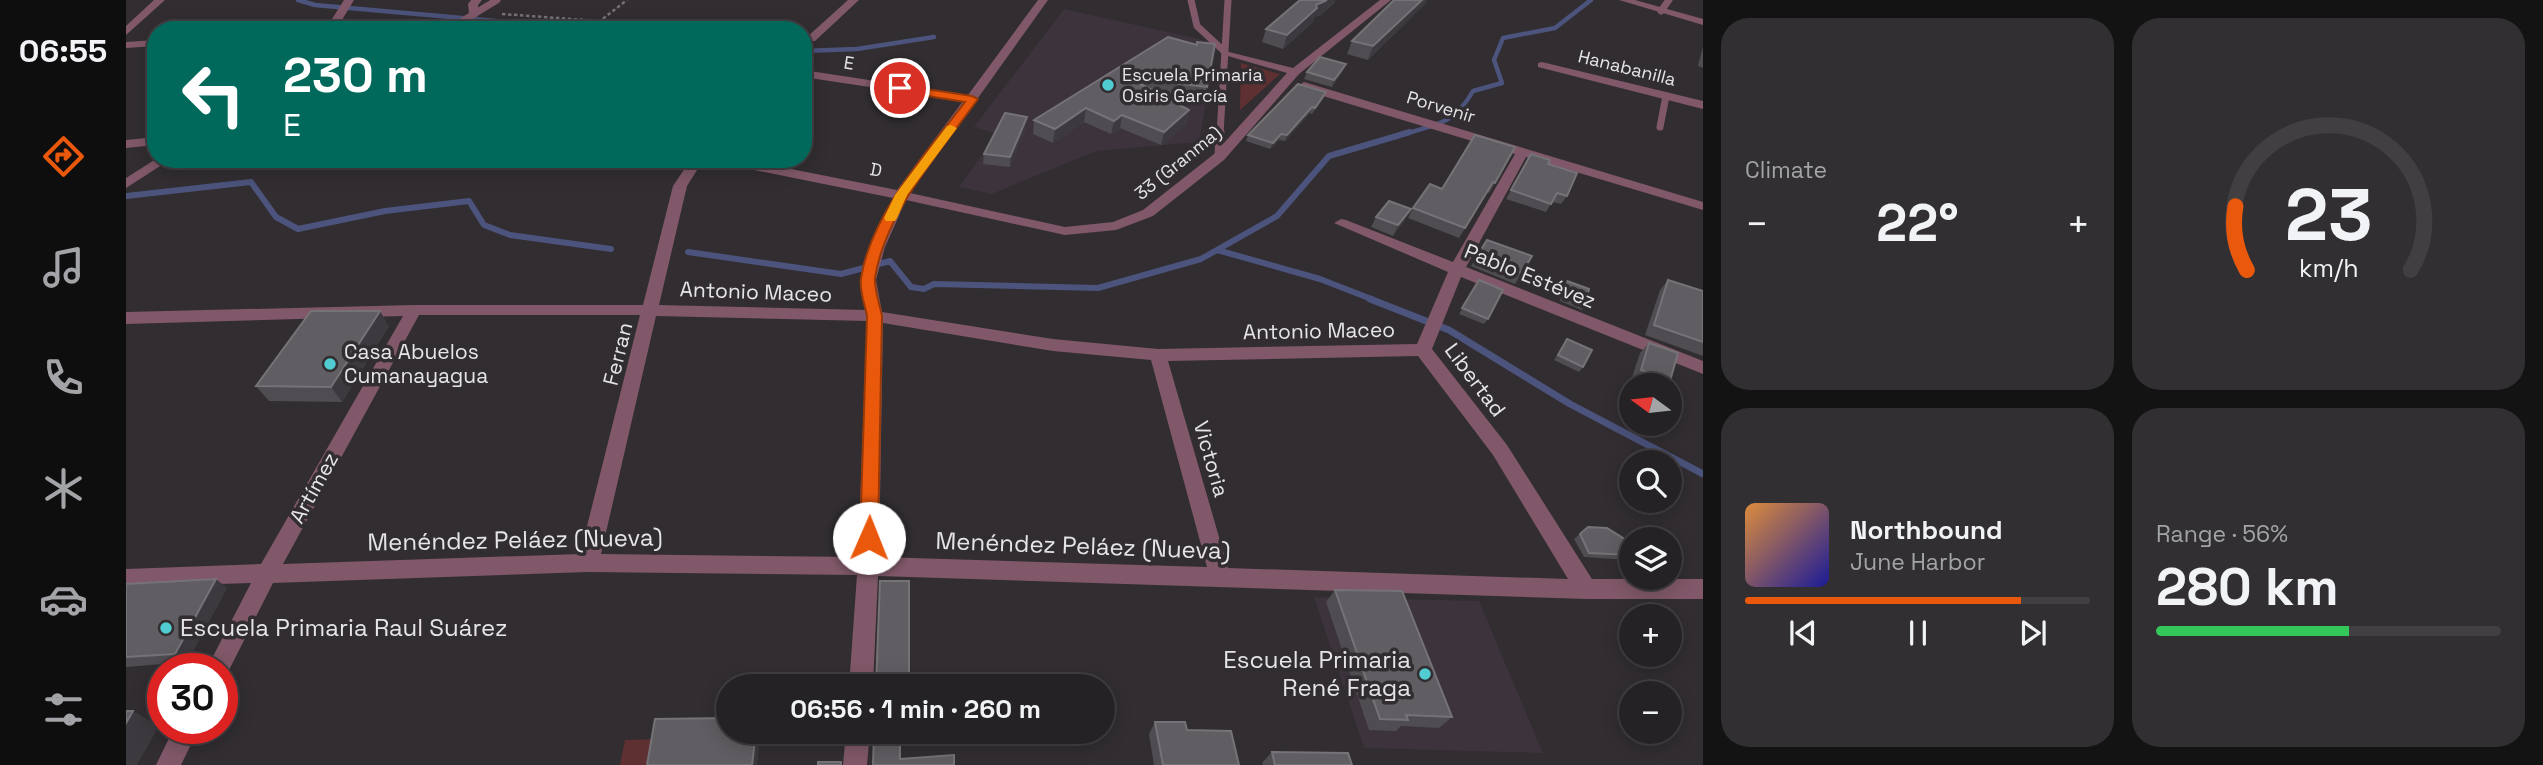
<!DOCTYPE html>
<html lang="en">
<head>
<meta charset="utf-8">
<style>
	:root { --surface:#252225; --page:#312f32; --text:#f1f3f6; --muted:#a3a4a7; --line:#423f42; --accent:#ea580c }
	body { margin:0; font-family:"Space Grotesk",sans-serif; background:var(--page); color:var(--text); height:100vh; display:flex; flex-direction:column; font-size:26px; white-space:nowrap }
	* { box-sizing:border-box; margin:0 }
	p { font-size:23px; color:var(--muted) }
	.icon { flex:none; width:38px; height:38px; fill:none; stroke:currentColor; stroke-width:2; stroke-linecap:round; stroke-linejoin:round }
	.map { position:relative; flex:1; overflow:hidden }
	.sheet { display:flex; flex-direction:column; gap:18px; padding:18px; background:#141314; width:840px }
	.sheet>* { flex:none }
	.hud { position:absolute; left:21px; top:21px; width:665px; height:147px; border-radius:28px; box-shadow:0 4px 18px #0003,0 0 0 2px var(--line); background:#00695c; color:#fff; overflow:hidden }
	.needle { width:46px; rotate:285deg }
	.tools { position:absolute; left:1493px; top:373px; display:grid; gap:14px }
	.tools a { display:grid; place-items:center; width:63px; height:63px; border-radius:50%; background:var(--surface); box-shadow:0 4px 18px #0003,0 0 0 2px var(--line); font-size:35px }
	.speed { position:absolute; left:21px; top:653px; display:flex; gap:14px; font-size:35px; font-weight:700; text-align:center }
	.speed>* { display:grid; place-content:center; width:91px; height:91px; border-radius:50%; background:var(--surface); box-shadow:0 4px 18px #0003,0 0 0 2px var(--line); line-height:1 }
	.speed .limit { border:10px solid #d22; background:#fff; color:#111 }
	.pin { position:absolute; display:grid; place-items:center; width:60px; height:60px; color:#fff; margin:-30px; border:4px solid #fff; border-radius:50%; box-shadow:0 2px 7px #0007 }
	.me { position:absolute; width:77px; margin:-38px; rotate:1deg; stroke-linejoin:round; filter:drop-shadow(0 0 5px #0008) }
	.turn { display:flex; align-items:center; gap:24px; height:147px; padding:0 21px; font-size:32px }
	.turn .icon { width:91px; height:91px; stroke-width:2.5 }
	.turn b { display:block; font-size:49px; line-height:60px }
	.big { font-size:52px; font-weight:600; line-height:1.1 }
	.sheet .tile { flex:1; display:flex; flex-direction:column; justify-content:center; gap:10px; min-width:0; padding:0 24px; border-radius:28px; background:var(--page) }
	.sheet .dial { align-items:center; gap:0 }
	.dial svg { height:182px; overflow:visible; fill:none; stroke:var(--line); stroke-width:7; stroke-linecap:round; text-anchor:middle }
	.dial text { fill:var(--text); stroke:none }
	.song { display:flex; align-items:center; gap:21px }
	.cover { width:84px; height:84px; border-radius:10px; background:linear-gradient(135deg,hsl(30 70% 55%),hsl(240 70% 35%)) }
	.played { height:7px; border-radius:4px; background:linear-gradient(90deg,var(--accent) 80%,var(--line) 80%) }
	.keys { display:flex; justify-content:space-around; direction:ltr }
	.heat { display:flex; justify-content:space-between; align-items:center; font-size:38px; direction:ltr }
	.charge { height:10px; border-radius:5px; background:linear-gradient(90deg,#34c759 56%,var(--line) 0) }
	.sheet .tiles { flex:1; display:grid; gap:18px; grid-template-columns:repeat(2,1fr) }
	.trip { position:absolute; left:590px; top:674px; width:399px; height:70px; border-radius:35px; background:var(--surface); box-shadow:0 4px 18px #0003,0 0 0 2px var(--line); font-weight:600; line-height:70px; text-align:center }
	main { display:flex; flex:1; min-height:0 }
	.menu { display:flex; flex-direction:column; width:126px; justify-content:space-around; align-items:center; background:#0f0e0f; color:var(--muted) }
	.menu .icon { width:49px; height:49px }
	.menu .on { color:var(--accent) }
	.menu b { font-size:32px; color:var(--text) }
	.map>svg:first-child { display:block }
	.built { fill:#3c333c }
	.green { fill:#5e3032 }
	.lines { fill:none; stroke-linecap:round; stroke-linejoin:round }
	.stream-far2 { stroke:#4c537c; stroke-width:4.5 }
	.stream-far1 { stroke:#4c537c; stroke-width:6 }
	.stream { stroke:#4c537c; stroke-width:7 }
	.path { stroke:#757175; stroke-width:2.5; stroke-dasharray:3.5 2.5; stroke-linecap:butt }
	.lane-far1 { stroke:#805869; stroke-width:7 }
	.lane { stroke:#805869; stroke-width:9 }
	.street { fill:#805869; fill-rule:evenodd }
	.wall { fill:#4f4d52 }
	.shaded-wall { fill:#3c3a3e }
	.building { fill:#605e62; stroke:#757377; stroke-width:2 }
	.route { fill:#ea580c; stroke:#983908; stroke-width:2 }
	.slow { fill:#f59e0b }
	.poi-dot { fill:#51ccd1; stroke:#312d31; stroke-width:2.5 }
	.labels { text-anchor:middle; stroke-width:7; stroke-linejoin:round; paint-order:stroke }
	.far-street-label { font-size:18px; fill:#e7e4e7; stroke:#312d31 }
	.far-poi-label { font-size:18px; fill:#e7e4e7; stroke:#312d31; text-anchor:start }
	.street-label { font-size:21px; fill:#e7e4e7; stroke:#312d31 }
	.poi-label { font-size:21px; fill:#e7e4e7; stroke:#312d31; text-anchor:start }
	.near-street-label { font-size:24px; fill:#e7e4e7; stroke:#312d31 }
	.near-poi-label { font-size:24px; fill:#e7e4e7; stroke:#312d31; text-anchor:start }
</style>
</head>
<body>
<main>
<nav class="menu">
<b>06:55</b>
<svg class="icon on" aria-label="directions" viewBox="0 0 24 24"><path d="M12 3l9 9-9 9-9-9zM9 14v-3h6M13 9l2 2-2 2"/></svg>
<svg class="icon" aria-label="music" viewBox="0 0 24 24"><path d="M9 18V5l10-2v13"/><circle cx="6" cy="18" r="3"/><circle cx="16" cy="16" r="3"/></svg>
<svg class="icon" aria-label="phone" viewBox="0 0 24 24"><path d="M5 4h4l2 5-3 2q2 4 5 5l2-3 5 2v4C11 20 4 13 5 4z"/></svg>
<svg class="icon" aria-label="climate" viewBox="0 0 24 24"><path d="M12 3v18M4 7l16 10M4 17L20 7"/></svg>
<svg class="icon" aria-label="car" viewBox="0 0 24 24"><path d="M5 17H2v-5l4-1 3-4h7l3 4 3 1v5h-3M9 17h6M6 11h13"/><circle cx="7" cy="17" r="2"/><circle cx="17" cy="17" r="2"/></svg>
<svg class="icon" aria-label="filters" viewBox="0 0 24 24"><path d="M4 7h16M4 17h16"/><circle cx="9" cy="7" r="2"/><circle cx="15" cy="17" r="2"/></svg>
</nav>
<div class="map">
<svg width="1577" height="765" viewBox="0 0 1577 765">
	<rect width="100%" height="100%" fill="#312d31"/>
	<!-- built -->
	<path class="built" d="M938,9L1091,43L1073,142L970,151L866,194L833,187L871,134L848,127Z
		M1188,597L1353,601L1417,753L1238,748Z"/>
	<!-- green -->
	<path class="green" d="M1115,63L1154,74L1114,110Z
		M534,739L529,765H494L499,740Z"/>
	<g class="lines">
		<!-- stream-far2 -->
		<path class="stream-far2" d="M172,0L189,5L370,21L383,28L414,30
			M677,51L731,49L808,37
			M1279,134C1314,123 1328,124 1347,91L1376,83L1368,60L1377,38L1429,28L1465,0"/>
		<!-- stream-far1 -->
		<path class="stream-far1" d="M0,196L125,182L150,217L172,229L259,211L343,201L358,225L384,235L485,249
			M1091,250L1194,279L1248,300
			M562,252L715,274L764,261L785,287L798,289L808,284L972,288L1075,259L1151,216L1203,156L1284,132"/>
		<!-- stream -->
		<path class="stream" d="M1244,299L1323,330L1444,404L1577,474"/>
		<!-- path -->
		<path class="path" d="M376,14L474,21L501,0"/>
		<!-- lane-far1 -->
		<path class="lane-far1" d="M1065,0L1071,26L1099,52
			M1535,11L1543,0
			M348,14L371,0
			M1534,127L1540,96
			M1094,134L1102,0"/>
		<!-- lane -->
		<path class="lane" d="M1093,157L1094,132"/>
		<!-- street -->
		<path class="street" d="M28,0H39L0,35V26Z
			M218,0H228L210,30H199Z
			M345,0H356L352,5V16L328,30H315L343,13L342,4Z
			M722,0H733L689,41H681V37Z
			M912,0H922L784,193L939,227L987,222L1017,210L1088,154L1161,73L1095,54V50L1167,68L1254,0H1265L1173,74L1098,160L1027,216L990,230L939,235L780,200L759,247L750,280L756,312L927,339L1032,349L1291,344L1322,272L1208,223L1215,219L1220,220L1327,262L1389,154L1174,89L1172,86L1178,82L1577,202V210L1400,157L1340,267L1577,361V374L1335,277L1306,349L1381,445L1466,579H1577V599H1460L752,576L747,686H723L731,575L462,572L147,583L100,676L96,677V668H81L125,583L0,587V569L135,564L277,316L0,324V312L288,305H517L547,186L565,159H578L561,186L533,305L740,310L734,280L745,247L767,198L594,163L588,159H615L771,190L837,101L677,77V70L842,95ZM293,315H514L454,554L157,564ZM530,316L741,321L732,557L475,554ZM757,323L927,351L1025,360L1081,567L753,557ZM1292,356L1367,455L1442,579L1102,568L1042,361Z
			M1493,0H1509L1577,19V25Z
			M30,40V46L0,48V42Z
			M1416,62L1577,101V109L1412,67V63Z
			M30,137V145L0,148V140Z
			M30,159H45L0,188V178Z
			M48,728H73L55,765H30Z
			M720,732H744L741,765H717Z"/>
	</g>
	<!-- wall -->
	<path class="wall" d="M1268,0H1301L1299,4L1242,60L1221,54L1226,41Z
		M1210,1L1195,15L1188,17L1187,22L1157,49L1136,42L1140,29Z
		M1042,37L1081,87L1078,100L1035,95L1063,110L1060,124L1035,145L994,128L985,134L958,122L927,143L907,134L908,120Z
		M1577,46V68L1572,66Z
		M1217,71L1206,87L1178,79L1181,72Z
		M1200,92L1198,98L1186,114L1184,113L1159,141L1153,140L1144,149L1120,141L1122,135Z
		M900,127L884,167L857,164L858,154Z
		M1389,147L1363,193L1361,192L1333,238L1282,218L1287,208L1316,189Z
		M1405,154L1441,196L1435,204L1426,202L1420,212L1380,199Z
		M1250,217L1279,220L1267,236L1245,227Z
		M1361,240L1396,273L1389,284L1345,266Z
		M1353,280L1362,319L1358,324L1333,314Z
		M1542,280L1577,291V356L1519,335L1534,290Z
		M1441,281L1460,305L1456,310L1434,301L1437,287Z
		M263,326L216,402L143,401L130,386Z
		M1441,339L1457,367L1453,372L1428,360Z
		M1523,343L1544,381L1541,385H1518L1505,380L1514,353Z
		M1462,527L1505,551V557L1502,560L1458,557L1448,539Z
		M0,584L101,588L61,662L0,667Z
		M1209,590L1326,717L1313,728L1275,726L1270,731L1243,730L1200,602Z
		M1029,722L1061,730L1113,765H1028L1023,734Z
		M1146,752L1226,765H1137L1136,763Z"/>
	<!-- shaded-wall -->
	<path class="shaded-wall" d="M1201,0H1210L1195,15L1188,17L1187,22L1157,49L1161,35L1190,5Z
		M1296,0H1301L1299,4L1242,60L1247,46Z
		M1220,64L1217,71L1206,87L1208,80Z
		M1200,92L1198,98L1186,114L1189,108Z
		M1186,107L1184,113L1159,141L1161,135Z
		M960,108L958,122L927,143L929,129Z
		M1063,110L1060,124L1035,145L1038,132Z
		M996,115L994,128L985,134L988,121Z
		M901,117L900,127L884,167V157Z
		M1155,134L1153,140L1144,149L1147,143Z
		M1285,209L1279,220L1267,236L1272,225Z
		M254,311L263,326L216,402L205,387Z
		M90,579L101,588L61,662L49,654Z
		M7,711L33,726L11,765H0V723Z
		M630,732H635L631,765H626Z"/>
	<!-- building -->
	<path class="building" d="M1174,0H1201L1190,5L1191,8L1161,35L1140,29Z
		M1268,0H1296L1247,46L1226,41Z
		M1042,37L1071,45V42L1089,44L1081,87L1003,78L1063,110L1038,132L996,115L988,121L960,108L929,129L908,120Z
		M1194,57L1220,64L1208,80L1181,72Z
		M1172,84L1200,92L1189,108L1186,107L1161,135L1155,134L1147,143L1122,135Z
		M879,113L901,117L884,157L858,154Z
		M1349,135L1389,147L1369,183L1367,182L1339,228L1287,208L1304,184L1316,189Z
		M1405,154L1424,160L1422,164L1451,173L1441,196L1431,193L1425,204L1385,190Z
		M1263,201L1285,209L1272,225L1250,217Z
		M1361,240L1406,256L1396,273L1351,256Z
		M1353,280L1377,290L1362,319L1336,308Z
		M1542,280L1577,291V342L1528,325Z
		M1441,281L1463,289L1460,305L1437,296Z
		M185,311H254L205,387L130,386Z
		M1441,339L1466,350L1457,367L1432,355Z
		M1523,343L1552,353L1544,381L1515,370Z
		M1462,527L1481,528L1497,538L1505,551V555L1463,553L1454,534Z
		M90,579L49,654L0,657V584Z
		M754,581H783V686H750Z
		M1209,590L1276,591L1326,717L1280,715L1282,720L1254,719Z
		M0,711H7L0,723Z
		M602,718V732H630L626,765H521L529,719Z
		M1029,722H1059L1061,730L1105,731L1113,765H1037Z
		M748,732H774V759L828,755V765H747Z
		M1146,752L1222,753L1226,765H1149Z
		M692,762H715V765H692Z"/>
	<!-- route -->
	<path class="route" d="M774,85L846,96L852,99C814,152 759,212 749,278C748,289 754,305 756,316L752,538L750,544L743,546L736,544L734,538L741,316C739,305 733,290 735,278C745,214 801,152 839,102L770,91L768,88Z"/>
	<!-- slow -->
	<path class="slow" d="M825,125L831,128L781,195L771,218L769,221H760L758,218L769,195L821,126Z"/>
	<!-- markers -->
	<g class="poi-dot">
		<circle cx="982" cy="85" r="7"/>
		<circle cx="204" cy="364" r="7"/>
		<circle cx="40" cy="628" r="7"/>
		<circle cx="1299" cy="674" r="7"/>
	</g>
	<g class="labels">
		<!-- far-street labels -->
		<g class="far-street-label">
			<text transform="translate(723 63) rotate(9)" y="6">E</text>
			<text transform="translate(1501 68) rotate(14)" y="6">Hanabanilla</text>
			<text transform="translate(1315 107) rotate(17)" y="6">Porvenir</text>
			<text transform="translate(1052 163) rotate(-39)" y="6">33 (Granma)</text>
			<text transform="translate(750 170) rotate(11)" y="6">D</text>
		</g>
		<!-- far-poi labels -->
		<g class="far-poi-label">
			<text x="996" y="81">Escuela Primaria<tspan x="996" dy="21">Osiris García</tspan></text>
		</g>
		<!-- street labels -->
		<g class="street-label">
			<text transform="translate(1404 276) rotate(22)" y="7">Pablo Estévez</text>
			<text transform="translate(630 292) rotate(2)" y="7">Antonio Maceo</text>
			<text transform="translate(1193 331) rotate(-1)" y="7">Antonio Maceo</text>
			<text transform="translate(492 354) rotate(-76)" y="7">Ferran</text>
			<text transform="translate(1349 380) rotate(53)" y="7">Libertad</text>
			<text transform="translate(1085 459) rotate(74)" y="7">Victoria</text>
			<text transform="translate(188 488) rotate(-61)" y="7">Artímez</text>
		</g>
		<!-- poi labels -->
		<g class="poi-label">
			<text x="218" y="359">Casa Abuelos<tspan x="218" dy="24">Cumanayagua</tspan></text>
		</g>
		<!-- near-street labels -->
		<g class="near-street-label">
			<text transform="translate(389 540) rotate(-1)" y="8">Menéndez Peláez (Nueva)</text>
			<text transform="translate(957 546) rotate(2)" y="8">Menéndez Peláez (Nueva)</text>
		</g>
		<!-- near-poi labels -->
		<g class="near-poi-label">
			<text x="54" y="636">Escuela Primaria Raul Suárez</text>
			<text x="1285" y="668" text-anchor="end">Escuela Primaria<tspan x="1285" dy="28">René Fraga</tspan></text>
		</g>
	</g>
</svg>
<div class="tools">
<a><svg class="needle" viewBox="-14 -14 28 28"><path d="M0-13l5 13h-10z" fill="#e53935"/><path d="M0 13l5-13h-10z" fill="#a3a4a7"/></svg></a>
<a><svg class="icon" aria-label="search" viewBox="0 0 24 24"><circle cx="10" cy="10" r="6"/><path d="M15 15l6 6"/></svg></a>
<a><svg class="icon" aria-label="layers" viewBox="0 0 24 24"><path d="M12 4l9 5-9 5-9-5zM3 14l9 5 9-5"/></svg></a>
<a>+</a>
<a>−</a>
</div>
<div class="speed"><div class="limit">30</div></div>
<div class="pin" style="left:774px;top:88px;background:#d93025"><svg class="icon" aria-label="arrive" viewBox="0 0 24 24"><path d="M6 21V4h12l-3 4 3 4H6"/></svg></div>
<svg class="me" style="left:743px;top:538px" viewBox="-20 -20 40 40"><circle r="19" fill="#fff"/><path d="M0-13L10 11 0 6-10 11z" fill="#ea580c"/></svg>
<div class="trip">06:56 · 1 min · 260 m</div>
<div class="hud">
<div class="turn"><svg class="icon" aria-label="left" viewBox="0 0 24 24"><path d="M17 20v-9H6M10 6l-5 5 5 5"/></svg><div><b>230 m</b>E</div></div>
</div>
</div>
<section class="sheet">
<div class="tiles">
<div class="tile"><p>Climate</p>
<div class="heat"><a>−</a><b class="big">22°</b><a>+</a></div>
</div>
<div class="tile dial"><svg viewBox="0 0 100 80">
<path d="M14 69A42 42 0 1 1 86 69"/>
<path d="M14 69A42 42 0 0 1 9 41" stroke="#ea580c"/>
<text x="50" y="56" font-size="32" font-weight="700">23</text>
<text x="50" y="72" font-size="11">km/h</text>
</svg></div>
<div class="tile">
<div class="song"><i class="cover"></i><div><b>Northbound</b><p>June Harbor</p></div></div>
<div class="played"></div>
<div class="keys"><svg class="icon" aria-label="previous" viewBox="0 0 24 24"><path d="M18 5L8 12l10 7zM5 5v14"/></svg><svg class="icon" aria-label="pause" viewBox="0 0 24 24"><path d="M8 5v14M16 5v14"/></svg><svg class="icon" aria-label="next" viewBox="0 0 24 24"><path d="M6 5l10 7-10 7zM19 5v14"/></svg></div>
</div>
<div class="tile"><p>Range · 56%</p><b class="big">280 km</b><div class="charge"></div></div>
</div>
</section>
</main>
</body>
</html>
